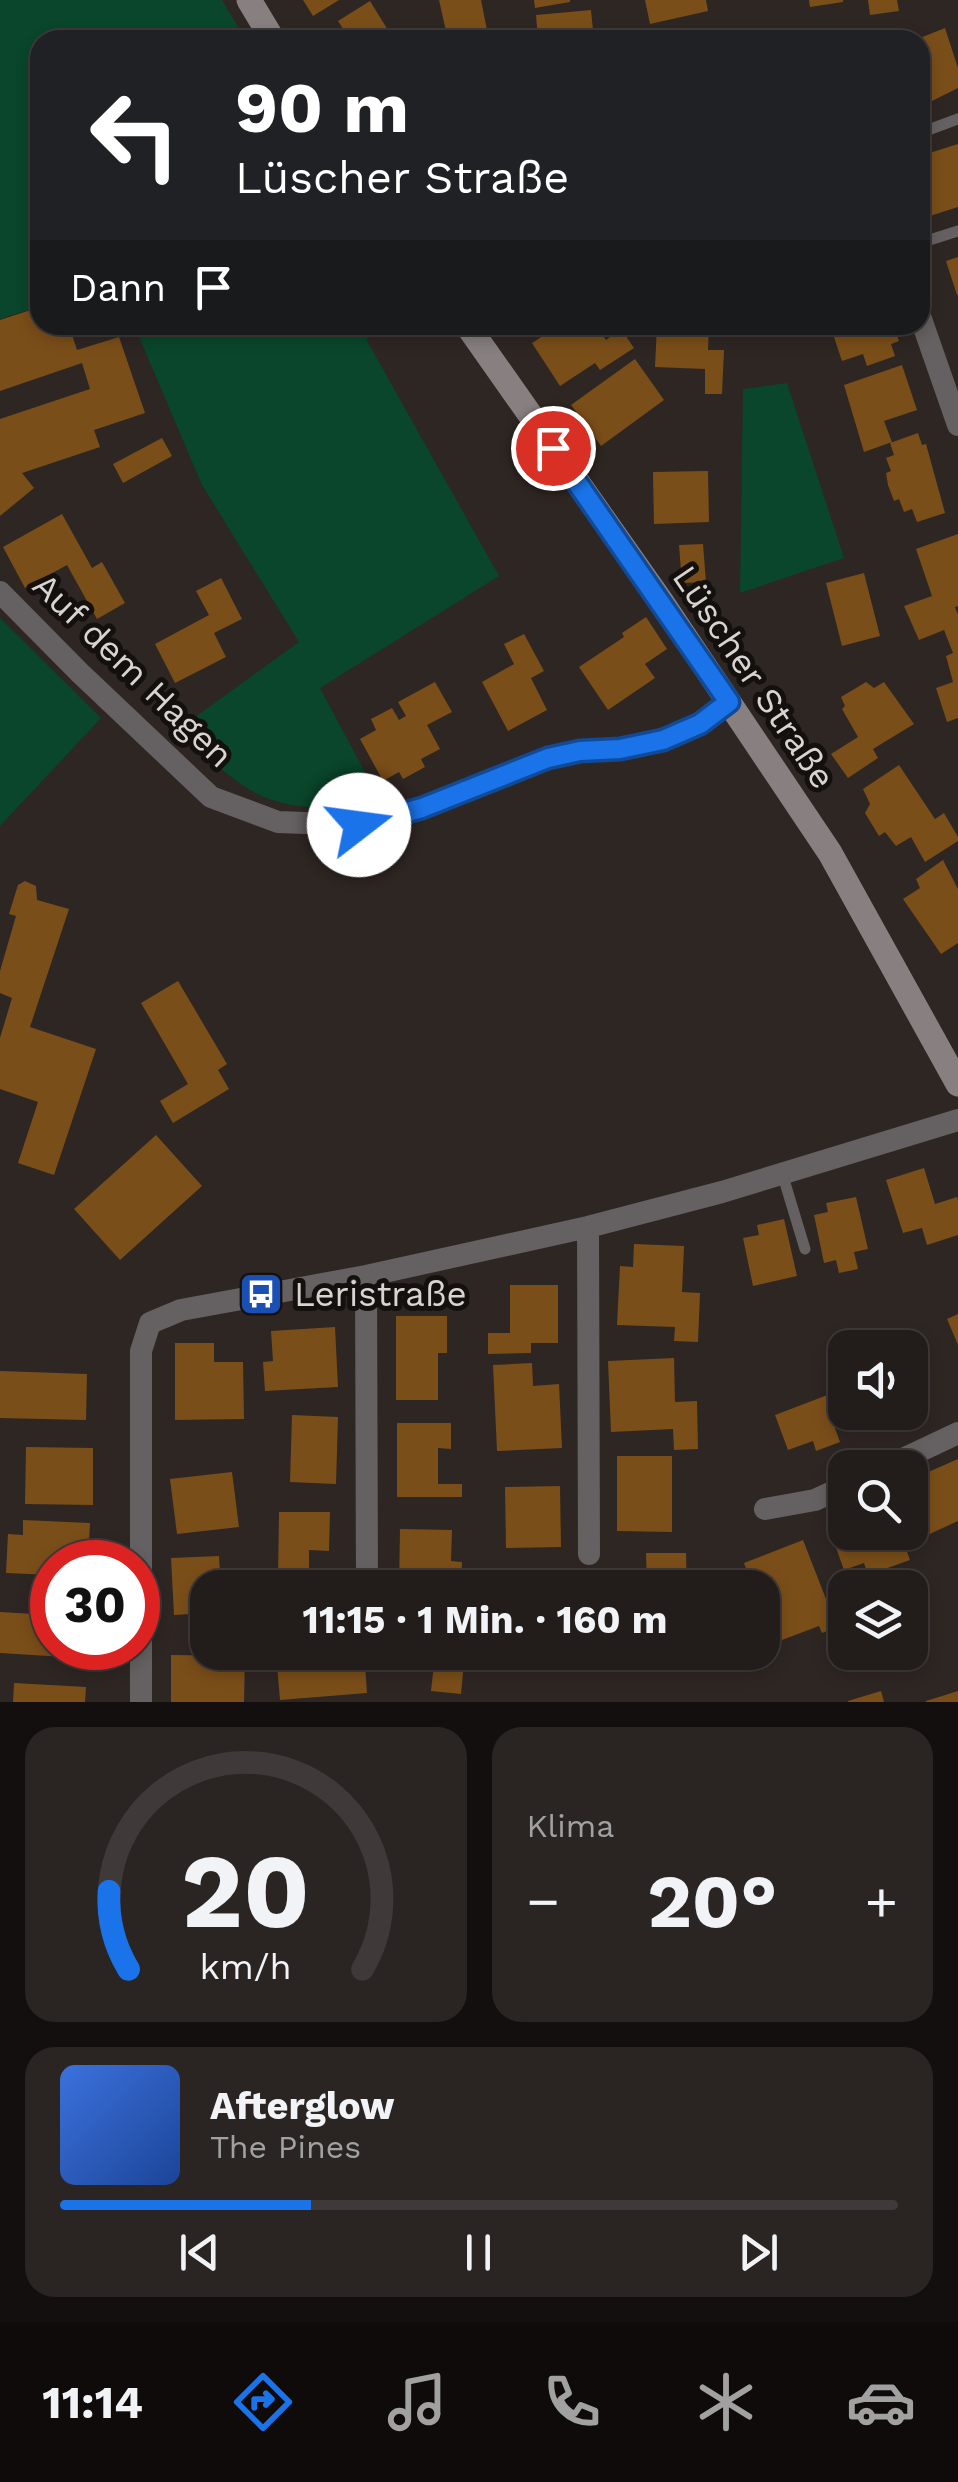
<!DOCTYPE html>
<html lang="de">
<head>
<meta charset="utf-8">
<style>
	:root { --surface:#221c1a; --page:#2a2523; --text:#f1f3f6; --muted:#a2a1a2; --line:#3f3a39; --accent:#1a73e8 }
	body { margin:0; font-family:"Work Sans",sans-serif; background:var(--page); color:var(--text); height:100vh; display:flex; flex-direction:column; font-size:38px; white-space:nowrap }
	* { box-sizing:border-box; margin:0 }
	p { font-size:32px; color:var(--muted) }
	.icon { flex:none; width:55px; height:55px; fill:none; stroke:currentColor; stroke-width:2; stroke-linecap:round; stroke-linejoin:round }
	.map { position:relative; height:1702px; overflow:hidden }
	.panel { display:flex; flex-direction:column; gap:25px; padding:25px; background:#130f0e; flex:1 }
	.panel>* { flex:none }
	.guide { position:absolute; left:30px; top:30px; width:900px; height:305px; border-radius:30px; box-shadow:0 5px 15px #0003,0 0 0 2px var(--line); background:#202124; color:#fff; overflow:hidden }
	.tools { position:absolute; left:828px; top:1330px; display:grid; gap:20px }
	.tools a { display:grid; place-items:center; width:100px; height:100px; border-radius:20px; background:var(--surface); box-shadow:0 5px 15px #0003,0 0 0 2px var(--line); font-size:50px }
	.speed { position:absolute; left:30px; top:1540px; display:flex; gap:20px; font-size:50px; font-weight:700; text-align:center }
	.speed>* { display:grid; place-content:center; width:130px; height:130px; border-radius:50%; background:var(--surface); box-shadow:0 5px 15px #0003,0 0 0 2px var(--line); line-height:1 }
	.speed .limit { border:15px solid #d22; background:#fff; color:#111 }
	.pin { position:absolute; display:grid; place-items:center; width:85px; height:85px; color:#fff; margin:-42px; border:5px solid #fff; border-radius:50%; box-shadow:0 2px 10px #0007 }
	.me { position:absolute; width:110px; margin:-55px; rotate:75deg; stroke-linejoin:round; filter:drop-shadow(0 0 8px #0008) }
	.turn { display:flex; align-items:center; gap:35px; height:210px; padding:0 40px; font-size:45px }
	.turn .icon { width:130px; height:130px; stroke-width:2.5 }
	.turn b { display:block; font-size:70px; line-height:85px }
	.then { display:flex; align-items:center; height:95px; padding:0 40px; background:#0003; gap:20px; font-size:38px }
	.big { font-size:75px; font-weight:700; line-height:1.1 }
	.panel .card { flex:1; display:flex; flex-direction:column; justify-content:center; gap:15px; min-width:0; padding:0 35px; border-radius:30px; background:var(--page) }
	.panel .dial { align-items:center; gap:0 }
	.dial svg { height:260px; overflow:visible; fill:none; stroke:var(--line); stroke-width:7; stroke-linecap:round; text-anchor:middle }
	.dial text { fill:var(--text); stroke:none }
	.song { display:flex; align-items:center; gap:30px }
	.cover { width:120px; height:120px; border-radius:15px; background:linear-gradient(135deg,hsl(220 70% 55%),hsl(220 70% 35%)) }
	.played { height:10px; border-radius:5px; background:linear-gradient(90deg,var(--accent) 30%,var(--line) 30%) }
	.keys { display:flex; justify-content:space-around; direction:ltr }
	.heat { display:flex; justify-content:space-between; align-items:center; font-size:55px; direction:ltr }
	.panel .tiles { flex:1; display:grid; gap:25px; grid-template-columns:1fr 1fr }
	.card:last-child { grid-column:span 2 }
	.trip { position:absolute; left:190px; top:1570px; width:590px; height:100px; border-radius:30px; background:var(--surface); box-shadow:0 5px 15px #0003,0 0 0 2px var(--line); font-weight:700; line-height:100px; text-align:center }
	.dock { display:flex; height:160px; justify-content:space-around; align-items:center; background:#0e0b0a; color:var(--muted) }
	.dock .icon { width:70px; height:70px }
	.dock .on { color:var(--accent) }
	.dock b { font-size:45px; color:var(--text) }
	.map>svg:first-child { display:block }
	.green { fill:#09462b }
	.building { fill:#7a4e19 }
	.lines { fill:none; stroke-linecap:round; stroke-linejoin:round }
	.lane { stroke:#656061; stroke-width:11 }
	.street { stroke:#656061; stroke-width:22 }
	.secondary { stroke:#877f80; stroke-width:25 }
	.route-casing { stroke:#114b97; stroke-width:25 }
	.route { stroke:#1a73e8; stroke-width:18 }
	.labels { text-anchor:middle; stroke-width:10; stroke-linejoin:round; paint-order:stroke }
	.street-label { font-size:35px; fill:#d9d4d2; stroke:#13100e }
	.poi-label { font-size:35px; fill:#d9d4d2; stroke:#13100e; text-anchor:start }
</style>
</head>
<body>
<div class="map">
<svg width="958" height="1702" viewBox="0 0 958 1702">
	<rect width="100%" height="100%" fill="#2e2623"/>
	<!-- green -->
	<path class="green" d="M0,0H222L246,40H40V306L0,319Z
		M134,325H389L366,339L499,576L320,688L382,804C339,810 282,813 244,786C220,770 199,749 176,731L299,642L202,485Z
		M787,383L844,558L740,593L743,389Z
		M0,618L101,718L0,826Z"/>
	<!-- building -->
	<path class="building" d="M303,0H339L313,16Z
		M439,0H481L489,40H448Z
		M534,0H570V2L535,8Z
		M645,0H706L708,11L650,24Z
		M809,0H843V2L810,7Z
		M868,0H897L899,11L870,15Z
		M370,1L394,40H339L347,35L338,21Z
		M591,10L594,40H538L536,15Z
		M945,28L958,68V88L920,107V38Z
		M958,144V207L930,216L920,182V156Z
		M958,257V295H957L946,261Z
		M40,307V325H69L77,350L119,337L145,413L94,430L100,447L22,473L34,488L0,516V419L90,389L82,363L0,391V320Z
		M560,325H596L606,340L621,329L634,348L600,370L595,363L560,386L532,343Z
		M657,325H709L708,350H724L722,394H705V369L655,367Z
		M830,325H893L899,341L891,344L895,356L867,366L863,354L842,361Z
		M635,359L664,400L601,446L571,405Z
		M902,365L917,410L884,421L892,442L864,452L844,385Z
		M918,433L922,445L926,444L945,513L917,522L912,509L904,512L899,499L894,501L888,485L886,473L891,471L886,458L894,455L890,443Z
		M162,438L172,456L123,483L113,464Z
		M708,471L709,522L654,524L653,472Z
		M62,514L92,568L102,562L125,603L97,619L67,565L25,588L3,547Z
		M958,534V606L955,607L958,615V718L947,722L936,688L953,682L946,656L953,653L944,630L919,640L904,606L932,596L916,549Z
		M703,544L706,582L682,583L679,545Z
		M864,573L880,636L842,646L826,583Z
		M221,578L242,619L214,633L226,657L175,683L155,644L209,615L196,591Z
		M646,617L667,649L645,664L655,678L608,710L579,667L624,637L622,633Z
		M524,634L544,671L531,678L547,710L508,731L482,682L514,664L504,644Z
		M435,682L452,712L427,725L440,749L421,759L425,767L403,779L399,772L383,781L360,739L376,730L371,719L392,708L399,720L406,716L398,702Z
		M866,682L874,688L884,682L914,724L873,749L878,758L848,778L831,754L858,737L842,709L845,706L841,697Z
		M899,765L935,819L944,813L958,837V841L925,862L911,837L896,846L885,832L879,836L865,813L870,804L863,789Z
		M943,860L958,889V943L941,954L903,899L920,888L916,879Z
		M25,881L36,886L37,900L69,909L30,1027L96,1049L54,1175L18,1163L38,1102L0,1089V1038L12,998L0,993V971L16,916L9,914L18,885Z
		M178,981L227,1064L218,1070L229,1089L173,1123L160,1101L188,1084L141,1003Z
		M156,1135L202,1186L120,1260L74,1209Z
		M924,1168L935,1204L957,1197L958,1200V1235L927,1245L922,1228L903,1233L886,1180Z
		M856,1197L868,1249L854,1252L858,1269L839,1273L836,1260L824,1263L814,1215L828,1212L826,1203Z
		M784,1219L797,1276L753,1286L743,1238L759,1235L757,1225Z
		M634,1244L684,1246L682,1292L700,1293L698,1342L674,1341L675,1327L617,1325L620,1266L633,1267Z
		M510,1285H558V1343H531V1353L488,1354V1333H510Z
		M958,1314V1345L947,1319Z
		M396,1316H447V1353H438V1400H396Z
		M335,1327L338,1387L265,1391L263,1362L273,1361L271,1331Z
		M175,1343H214V1362H243L244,1419L175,1420Z
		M674,1358L675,1402L697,1401L698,1449L674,1450L673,1429L611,1432L608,1361Z
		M532,1363L533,1386L559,1384L562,1448L497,1451L493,1365Z
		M0,1371L87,1374L86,1420L0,1418Z
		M910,1377L922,1410L887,1422L885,1412H910Z
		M838,1391L845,1412L853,1413L832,1420L840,1442L816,1451L813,1441L788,1450L775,1415Z
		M292,1415L338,1417L336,1484L290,1482Z
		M397,1423H451V1449L438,1448V1484H462V1497H397Z
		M26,1447L93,1448V1505L25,1504Z
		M617,1456H672V1532L617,1531Z
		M958,1459V1521L923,1537L910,1507V1480Z
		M232,1472L239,1527L177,1534L170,1479Z
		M560,1486L561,1547L506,1548L505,1487Z
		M279,1512H330L329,1551L309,1550V1578H278Z
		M845,1513V1532H900L910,1560L868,1575L864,1563L844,1570L826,1520Z
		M23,1520L90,1523L88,1562H52V1575L6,1573L8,1534L23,1535Z
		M400,1529L452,1530L451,1561L462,1562L461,1588H399Z
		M803,1540L826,1599L842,1593L845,1624L822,1633L819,1626L774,1643L762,1612V1588H753L744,1563Z
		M646,1553H686L687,1588H647Z
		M219,1556L221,1588H208V1613L174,1615L171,1558Z
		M0,1612L52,1615V1648H81V1658L0,1653Z
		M300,1652H344L345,1666L365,1665L367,1693L280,1700L277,1665L301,1663Z
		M380,1652H465L461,1694L431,1691L434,1664L380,1658Z
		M495,1652H570V1662H495Z
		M634,1652H688V1657H634Z
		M171,1655L245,1656L244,1702H171Z
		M14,1683L86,1687L85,1702H13Z
		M881,1691L884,1702H848V1701Z
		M958,1691V1702H926V1701Z"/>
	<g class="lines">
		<!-- lane -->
		<path class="lane" d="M920,133L958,119
			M920,243L958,231
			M782,1173L805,1249"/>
		<!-- street -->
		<path class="street" d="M920,316L958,425
			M0,592L80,673L211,797L278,822L359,825L422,808L548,758L580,751L620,749L663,739L700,724L729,702
			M588,1227L589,1554
			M366,1276L367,1584
			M884,1468L958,1433
			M765,1509L815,1500L845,1486
			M141,1702V1351L150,1323L181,1310L366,1276L588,1227L722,1192L958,1120"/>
		<!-- secondary -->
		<path class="secondary" d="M249,0L273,40
			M467,325L661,601L830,853L958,1084"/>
	</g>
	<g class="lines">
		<!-- route casing -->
		<g class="route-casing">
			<path id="route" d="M359,825L422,808L548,758L580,751L620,749L663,740L700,724L729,702L553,448"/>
		</g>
		<!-- route -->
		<use href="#route" class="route"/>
	</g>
	<!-- icons -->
	<defs>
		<g id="bus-square" transform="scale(2.25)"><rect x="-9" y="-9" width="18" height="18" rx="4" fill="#1a4fb4" stroke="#13100e"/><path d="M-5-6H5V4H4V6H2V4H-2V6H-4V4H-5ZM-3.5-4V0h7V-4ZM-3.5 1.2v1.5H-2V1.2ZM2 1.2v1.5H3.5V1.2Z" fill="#fff"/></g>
	</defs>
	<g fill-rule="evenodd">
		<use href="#bus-square" x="261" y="1294"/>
	</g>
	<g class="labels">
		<!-- street labels -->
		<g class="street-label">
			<text transform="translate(133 670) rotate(44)" y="12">Auf dem Hagen</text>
			<text transform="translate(754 677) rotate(56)" y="12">Lüscher Straße</text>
		</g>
		<!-- poi labels -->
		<g class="poi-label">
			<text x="294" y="1306">Leristraße</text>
		</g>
	</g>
</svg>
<div class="tools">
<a><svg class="icon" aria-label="sound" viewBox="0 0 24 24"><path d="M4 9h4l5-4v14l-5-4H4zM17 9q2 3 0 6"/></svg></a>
<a><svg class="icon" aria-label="search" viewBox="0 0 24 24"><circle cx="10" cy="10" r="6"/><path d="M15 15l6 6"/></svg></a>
<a><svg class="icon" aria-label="layers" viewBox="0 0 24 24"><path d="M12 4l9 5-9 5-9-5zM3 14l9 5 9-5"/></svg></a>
</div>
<div class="speed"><div class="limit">30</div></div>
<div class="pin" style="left:553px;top:448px;background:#d93025"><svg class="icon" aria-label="arrive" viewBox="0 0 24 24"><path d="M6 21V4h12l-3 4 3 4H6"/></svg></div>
<svg class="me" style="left:359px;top:825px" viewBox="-20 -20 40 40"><circle r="19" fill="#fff"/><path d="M0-13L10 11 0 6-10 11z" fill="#1a73e8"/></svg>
<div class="trip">11:15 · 1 Min. · 160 m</div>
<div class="guide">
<div class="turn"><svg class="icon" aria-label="left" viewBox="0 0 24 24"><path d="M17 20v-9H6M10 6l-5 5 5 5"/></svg><div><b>90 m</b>Lüscher Straße</div></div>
<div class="then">Dann<svg class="icon" aria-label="arrive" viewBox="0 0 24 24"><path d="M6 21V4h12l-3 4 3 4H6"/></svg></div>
</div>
</div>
<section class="panel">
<div class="tiles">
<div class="card dial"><svg viewBox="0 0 100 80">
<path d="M14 69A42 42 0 1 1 86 69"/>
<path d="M14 69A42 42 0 0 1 8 45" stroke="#1a73e8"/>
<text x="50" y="56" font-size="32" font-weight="700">20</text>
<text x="50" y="72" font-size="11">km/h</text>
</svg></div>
<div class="card"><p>Klima</p>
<div class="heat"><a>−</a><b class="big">20°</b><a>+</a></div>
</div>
<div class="card">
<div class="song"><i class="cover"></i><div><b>Afterglow</b><p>The Pines</p></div></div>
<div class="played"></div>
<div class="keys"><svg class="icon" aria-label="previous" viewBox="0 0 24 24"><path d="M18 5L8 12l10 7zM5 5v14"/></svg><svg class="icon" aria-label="pause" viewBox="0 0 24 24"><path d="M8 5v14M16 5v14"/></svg><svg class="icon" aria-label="next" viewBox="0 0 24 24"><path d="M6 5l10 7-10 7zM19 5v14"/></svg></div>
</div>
</div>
</section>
<nav class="dock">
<b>11:14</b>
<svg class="icon on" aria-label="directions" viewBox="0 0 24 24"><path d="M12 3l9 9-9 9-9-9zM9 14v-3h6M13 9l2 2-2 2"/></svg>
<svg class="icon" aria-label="music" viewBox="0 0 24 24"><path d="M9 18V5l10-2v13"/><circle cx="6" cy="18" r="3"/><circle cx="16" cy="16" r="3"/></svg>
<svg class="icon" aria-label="phone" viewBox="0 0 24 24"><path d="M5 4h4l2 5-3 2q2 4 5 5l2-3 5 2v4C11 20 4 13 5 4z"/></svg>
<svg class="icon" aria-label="climate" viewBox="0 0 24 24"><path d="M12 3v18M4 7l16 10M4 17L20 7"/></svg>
<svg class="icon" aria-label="car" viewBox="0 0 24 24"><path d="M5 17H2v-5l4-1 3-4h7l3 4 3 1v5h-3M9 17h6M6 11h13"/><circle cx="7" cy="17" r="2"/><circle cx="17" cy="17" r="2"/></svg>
</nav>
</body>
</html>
